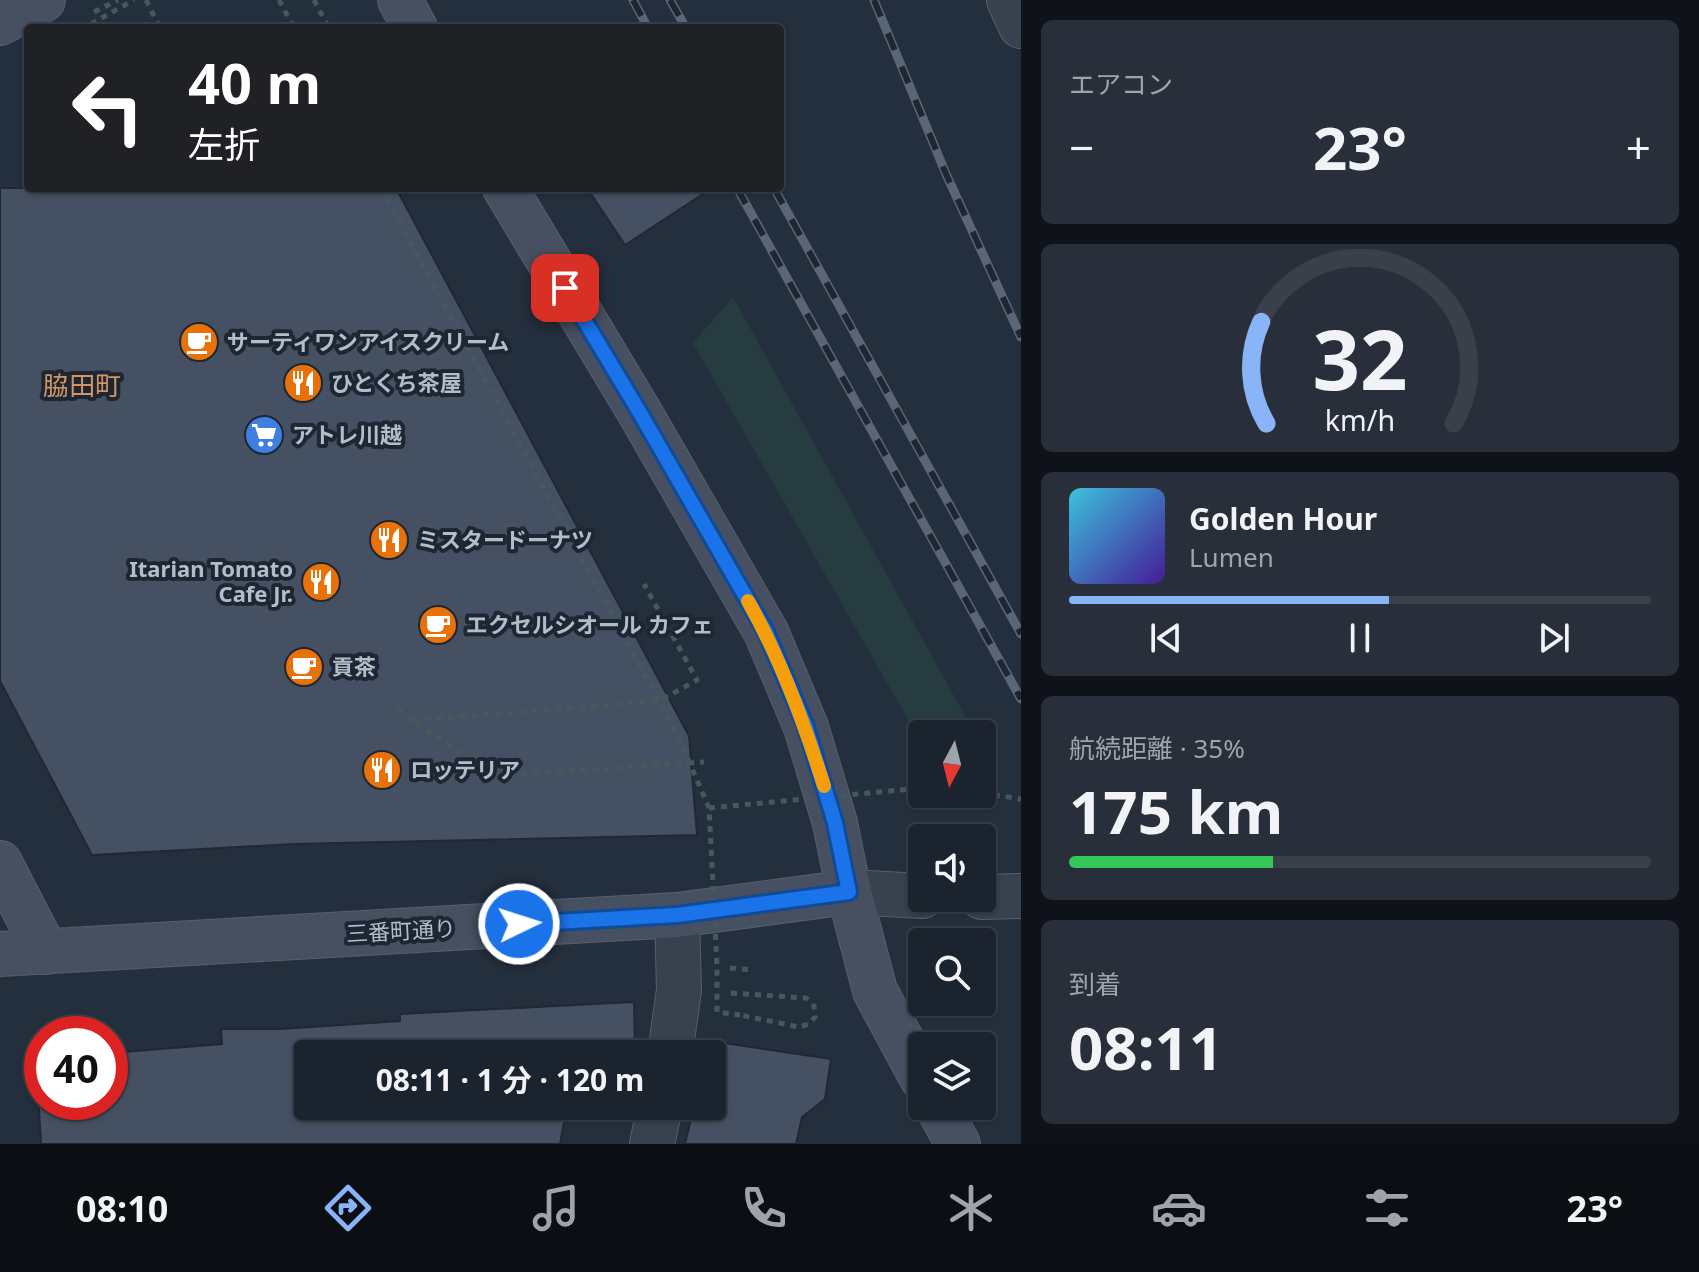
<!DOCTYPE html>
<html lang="ja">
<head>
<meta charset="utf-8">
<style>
	:root { --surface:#1b232e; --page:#282f3a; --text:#f1f3f6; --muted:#a0a4aa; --line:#39404a; --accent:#8ab4f8 }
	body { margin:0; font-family:"Noto Sans","Noto Sans JP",sans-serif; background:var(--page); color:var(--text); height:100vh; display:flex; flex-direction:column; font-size:30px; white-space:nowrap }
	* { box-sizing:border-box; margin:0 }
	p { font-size:26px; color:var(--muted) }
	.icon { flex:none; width:44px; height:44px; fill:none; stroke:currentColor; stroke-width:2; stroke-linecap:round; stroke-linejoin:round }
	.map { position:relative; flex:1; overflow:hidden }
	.drawer { display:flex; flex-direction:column; gap:20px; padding:20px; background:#0f1319; width:678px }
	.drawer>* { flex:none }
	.banner { position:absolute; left:24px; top:24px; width:760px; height:168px; border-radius:8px; box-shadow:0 2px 6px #0004,0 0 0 2px var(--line); background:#202124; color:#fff; overflow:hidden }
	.needle { width:52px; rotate:187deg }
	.buttons { position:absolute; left:908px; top:720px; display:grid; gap:16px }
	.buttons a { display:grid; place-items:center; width:88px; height:88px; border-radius:8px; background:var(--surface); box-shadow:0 2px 6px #0004,0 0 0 2px var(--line); font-size:40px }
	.speed { position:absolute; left:24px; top:1016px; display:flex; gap:16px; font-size:40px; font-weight:700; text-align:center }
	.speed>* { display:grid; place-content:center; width:104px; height:104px; border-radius:50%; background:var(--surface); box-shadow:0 2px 6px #0004,0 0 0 2px var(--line); line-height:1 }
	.speed .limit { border:12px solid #d22; background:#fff; color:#111 }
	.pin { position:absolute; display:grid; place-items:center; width:68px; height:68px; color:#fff; margin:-34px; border-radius:16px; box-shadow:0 4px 12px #0006 }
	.me { position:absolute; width:88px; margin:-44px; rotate:86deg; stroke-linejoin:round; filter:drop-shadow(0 0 6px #0008) }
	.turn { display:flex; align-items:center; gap:28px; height:168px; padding:0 32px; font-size:36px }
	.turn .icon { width:104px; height:104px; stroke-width:2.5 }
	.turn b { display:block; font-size:56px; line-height:68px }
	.big { font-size:60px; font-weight:700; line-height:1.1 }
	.drawer .tile { flex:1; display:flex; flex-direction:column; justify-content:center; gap:12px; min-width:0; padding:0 28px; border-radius:12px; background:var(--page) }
	.drawer .dial { align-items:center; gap:0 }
	.dial svg { height:208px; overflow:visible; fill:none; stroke:var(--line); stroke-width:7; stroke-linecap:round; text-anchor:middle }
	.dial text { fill:var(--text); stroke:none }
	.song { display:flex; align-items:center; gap:24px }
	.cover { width:96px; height:96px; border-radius:12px; background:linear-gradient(135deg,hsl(190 70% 55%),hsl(260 70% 35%)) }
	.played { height:8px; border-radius:4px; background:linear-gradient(90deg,var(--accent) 55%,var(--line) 55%) }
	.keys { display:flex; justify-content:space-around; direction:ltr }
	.heat { display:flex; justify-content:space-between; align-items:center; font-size:44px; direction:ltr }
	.charge { height:12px; border-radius:6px; background:linear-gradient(90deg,#34c759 35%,var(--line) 0) }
	.trip { position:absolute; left:294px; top:1040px; width:432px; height:80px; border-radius:8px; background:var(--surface); box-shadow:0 2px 6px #0004,0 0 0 2px var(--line); font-weight:700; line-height:80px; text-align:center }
	.menu { display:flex; height:128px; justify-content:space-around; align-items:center; background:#0b0e12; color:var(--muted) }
	.menu .icon { width:56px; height:56px }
	.menu .current { color:var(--accent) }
	.menu b { font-size:36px; color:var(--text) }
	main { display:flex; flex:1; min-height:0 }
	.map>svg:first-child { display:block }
	.green { fill:#263c3f }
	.building { fill:#455162; stroke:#1f2835; stroke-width:2 }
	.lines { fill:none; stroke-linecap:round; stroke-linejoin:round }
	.street-casing { stroke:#565f6c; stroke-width:46 }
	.secondary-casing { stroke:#565f6c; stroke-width:46 }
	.path { stroke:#44595c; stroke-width:5; stroke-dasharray:6 6; stroke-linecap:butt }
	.street { stroke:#38414e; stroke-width:44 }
	.secondary { stroke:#465061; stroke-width:44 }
	.rail-casing { stroke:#5a6575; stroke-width:9 }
	.rail { stroke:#1d2633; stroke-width:6; stroke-dasharray:18; stroke-linecap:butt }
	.path-bridge { stroke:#44595c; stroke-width:5; stroke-dasharray:6 6; stroke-linecap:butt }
	.route-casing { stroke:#114b97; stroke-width:20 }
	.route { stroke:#1a73e8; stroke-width:14 }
	.slow { stroke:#f59e0b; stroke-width:14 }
	.labels { text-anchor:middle; stroke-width:8; stroke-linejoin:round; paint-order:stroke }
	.poi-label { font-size:22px; font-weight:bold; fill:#b4bcc9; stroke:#1d2633; text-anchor:start }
	.street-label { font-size:22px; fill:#b4bcc9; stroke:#1d2633 }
	.quarter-label { font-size:26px; fill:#d59563; stroke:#1d2633 }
</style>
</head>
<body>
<main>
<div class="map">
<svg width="1021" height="1144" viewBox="0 0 1021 1144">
	<rect width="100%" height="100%" fill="#242f3e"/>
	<!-- green -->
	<path class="green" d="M733,297L975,734H922V744L693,343Z"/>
	<!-- building -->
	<path class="building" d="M0,188H396L689,736L697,835L293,844L92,855L0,681Z
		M587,188H712L625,245Z
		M634,1002L635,1054H308V1106H567L560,1144H41L36,1058H42V1102H110V1053L222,1044L221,1029H281L400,1021V1014Z
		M711,1041L831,1059L825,1099L802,1117L796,1144H685L694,1106H712V1054H707Z"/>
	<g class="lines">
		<!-- street casing -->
		<g class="street-casing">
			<path id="street" d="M1009,0L1021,26
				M849,892L922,896
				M982,897L1021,896
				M670,1054L679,990L677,915
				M652,1144L660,1106"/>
		</g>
		<!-- secondary casing -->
		<g class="secondary-casing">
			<path id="secondary" d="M400,0L415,28
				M0,23L43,0
				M505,188L640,413L766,632L806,727L835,823L849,892L875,991L922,1078
				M0,863L46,952
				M0,954L677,915L849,892
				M937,1106L958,1144"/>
		</g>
		<!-- path -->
		<path class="path" d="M146,0L159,26
			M279,0L294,28
			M314,0L329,28
			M94,12L118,0
			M91,24L134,0
			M381,188L678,736L709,808L710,826
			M398,708L412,720L496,776L704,762
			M412,720L659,701L697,680L644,584
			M982,793L1021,799
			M730,968L753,970
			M731,993L806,998L814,1006L815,1017L809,1024L799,1027L740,1015"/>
		<!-- street -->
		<use href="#street" class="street"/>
		<!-- secondary -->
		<use href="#secondary" class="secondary"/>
		<!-- rail casing -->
		<g class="rail-casing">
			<path id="rail" d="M633,0L648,28
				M670,0L686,28
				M874,0L946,174L1021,337
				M737,188L1021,699
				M774,188L1021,634"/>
		</g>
		<!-- rail -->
		<use href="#rail" class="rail"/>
		<!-- path-bridge -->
		<path class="path-bridge" d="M709,808L922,788
			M710,826L717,967V1012L740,1015"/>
	</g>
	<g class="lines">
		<!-- route casing -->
		<g class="route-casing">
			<path id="route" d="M519,924L677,915L849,892L835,823L806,727L766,632L640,413L565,288"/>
		</g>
		<!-- route -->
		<use href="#route" class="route"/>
		<!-- slow -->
		<path class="slow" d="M748,601C781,659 804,722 824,786"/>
	</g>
	<!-- icons -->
	<defs>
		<g id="cafe-disc" transform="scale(2)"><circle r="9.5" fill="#e8710a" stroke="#1d2633"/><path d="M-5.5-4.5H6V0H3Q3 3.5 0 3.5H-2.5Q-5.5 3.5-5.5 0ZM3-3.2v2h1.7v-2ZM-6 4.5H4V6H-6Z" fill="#fff"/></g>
		<g id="restaurant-disc" transform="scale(2)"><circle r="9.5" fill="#e8710a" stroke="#1d2633"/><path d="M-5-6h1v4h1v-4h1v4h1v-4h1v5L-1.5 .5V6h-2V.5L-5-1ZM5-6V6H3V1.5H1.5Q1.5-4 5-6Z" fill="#fff"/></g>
		<g id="supermarket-disc" transform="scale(2)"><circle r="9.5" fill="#3f7fe0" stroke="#1d2633"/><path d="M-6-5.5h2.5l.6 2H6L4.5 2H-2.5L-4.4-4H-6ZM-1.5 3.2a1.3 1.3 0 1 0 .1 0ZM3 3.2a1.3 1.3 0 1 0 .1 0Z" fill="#fff"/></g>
	</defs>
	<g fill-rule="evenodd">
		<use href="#cafe-disc" x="199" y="342"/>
		<use href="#restaurant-disc" x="303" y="383"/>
		<use href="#supermarket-disc" x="264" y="435"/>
		<use href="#restaurant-disc" x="389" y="540"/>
		<use href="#restaurant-disc" x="321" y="582"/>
		<use href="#cafe-disc" x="438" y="625"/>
		<use href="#cafe-disc" x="304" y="667"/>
		<use href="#restaurant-disc" x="382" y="770"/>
	</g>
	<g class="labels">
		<!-- poi labels -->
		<g class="poi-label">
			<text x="227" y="350">サーティワンアイスクリーム</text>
			<text x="331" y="391">ひとくち茶屋</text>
			<text x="292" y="443">アトレ川越</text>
			<text x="417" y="548">ミスタードーナツ</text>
			<text x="293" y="577" text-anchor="end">Itarian Tomato<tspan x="293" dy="25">Cafe Jr.</tspan></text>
			<text x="466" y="633">エクセルシオール カフェ</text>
			<text x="332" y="675">貢茶</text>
			<text x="410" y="778">ロッテリア</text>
		</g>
		<!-- street labels -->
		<g class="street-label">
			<text transform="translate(401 931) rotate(-3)" y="8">三番町通り</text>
		</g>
		<!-- quarter labels -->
		<g class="quarter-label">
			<text x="82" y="395">脇田町</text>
		</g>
	</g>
</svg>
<div class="buttons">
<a><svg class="needle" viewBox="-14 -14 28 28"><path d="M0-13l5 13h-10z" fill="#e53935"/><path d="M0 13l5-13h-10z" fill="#a0a4aa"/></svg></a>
<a><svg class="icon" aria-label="sound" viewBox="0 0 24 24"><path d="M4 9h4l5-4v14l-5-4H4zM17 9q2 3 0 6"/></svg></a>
<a><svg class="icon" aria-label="search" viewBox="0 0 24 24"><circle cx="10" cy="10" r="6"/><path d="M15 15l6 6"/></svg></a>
<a><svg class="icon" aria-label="layers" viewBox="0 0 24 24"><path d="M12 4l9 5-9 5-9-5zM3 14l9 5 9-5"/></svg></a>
</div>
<div class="speed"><div class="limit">40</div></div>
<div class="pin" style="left:565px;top:288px;background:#d93025"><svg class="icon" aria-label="arrive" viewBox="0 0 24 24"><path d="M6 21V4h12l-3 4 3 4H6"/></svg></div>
<svg class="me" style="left:519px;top:924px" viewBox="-20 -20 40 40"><circle r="17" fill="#1a73e8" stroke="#fff" stroke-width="3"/><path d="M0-11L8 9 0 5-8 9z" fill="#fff"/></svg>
<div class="trip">08:11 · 1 分 · 120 m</div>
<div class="banner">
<div class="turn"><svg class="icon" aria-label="left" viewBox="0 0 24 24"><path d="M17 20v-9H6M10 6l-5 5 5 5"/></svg><div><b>40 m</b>左折</div></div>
</div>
</div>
<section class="drawer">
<div class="tile"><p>エアコン</p>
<div class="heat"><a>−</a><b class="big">23°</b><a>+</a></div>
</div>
<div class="tile dial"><svg viewBox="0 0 100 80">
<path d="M14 69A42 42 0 1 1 86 69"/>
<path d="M14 69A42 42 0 0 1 12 30" stroke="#8ab4f8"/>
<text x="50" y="56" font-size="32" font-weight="700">32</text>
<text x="50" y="72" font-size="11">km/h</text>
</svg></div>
<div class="tile">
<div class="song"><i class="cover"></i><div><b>Golden Hour</b><p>Lumen</p></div></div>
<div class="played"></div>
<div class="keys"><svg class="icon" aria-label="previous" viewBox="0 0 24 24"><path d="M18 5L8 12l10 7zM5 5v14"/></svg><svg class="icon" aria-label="pause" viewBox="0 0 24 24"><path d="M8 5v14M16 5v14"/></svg><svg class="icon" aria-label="next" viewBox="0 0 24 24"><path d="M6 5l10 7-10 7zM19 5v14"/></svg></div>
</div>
<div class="tile"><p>航続距離 · 35%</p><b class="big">175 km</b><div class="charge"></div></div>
<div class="tile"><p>到着</p><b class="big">08:11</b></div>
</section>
</main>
<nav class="menu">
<b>08:10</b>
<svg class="icon current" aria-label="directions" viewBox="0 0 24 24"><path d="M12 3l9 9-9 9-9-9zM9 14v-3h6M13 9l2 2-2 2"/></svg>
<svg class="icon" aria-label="music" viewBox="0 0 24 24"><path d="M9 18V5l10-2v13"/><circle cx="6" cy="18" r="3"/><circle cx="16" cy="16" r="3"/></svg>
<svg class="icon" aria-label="phone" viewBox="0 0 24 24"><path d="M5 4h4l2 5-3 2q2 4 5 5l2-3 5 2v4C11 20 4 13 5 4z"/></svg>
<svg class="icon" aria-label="climate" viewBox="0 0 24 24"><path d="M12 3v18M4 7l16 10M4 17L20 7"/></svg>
<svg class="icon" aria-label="car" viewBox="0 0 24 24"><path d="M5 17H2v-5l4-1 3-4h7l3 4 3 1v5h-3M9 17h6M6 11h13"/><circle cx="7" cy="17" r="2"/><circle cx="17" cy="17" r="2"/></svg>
<svg class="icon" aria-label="filters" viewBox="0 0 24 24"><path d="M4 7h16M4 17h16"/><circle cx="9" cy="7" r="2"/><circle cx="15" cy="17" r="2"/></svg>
<b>23°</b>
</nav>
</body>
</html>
